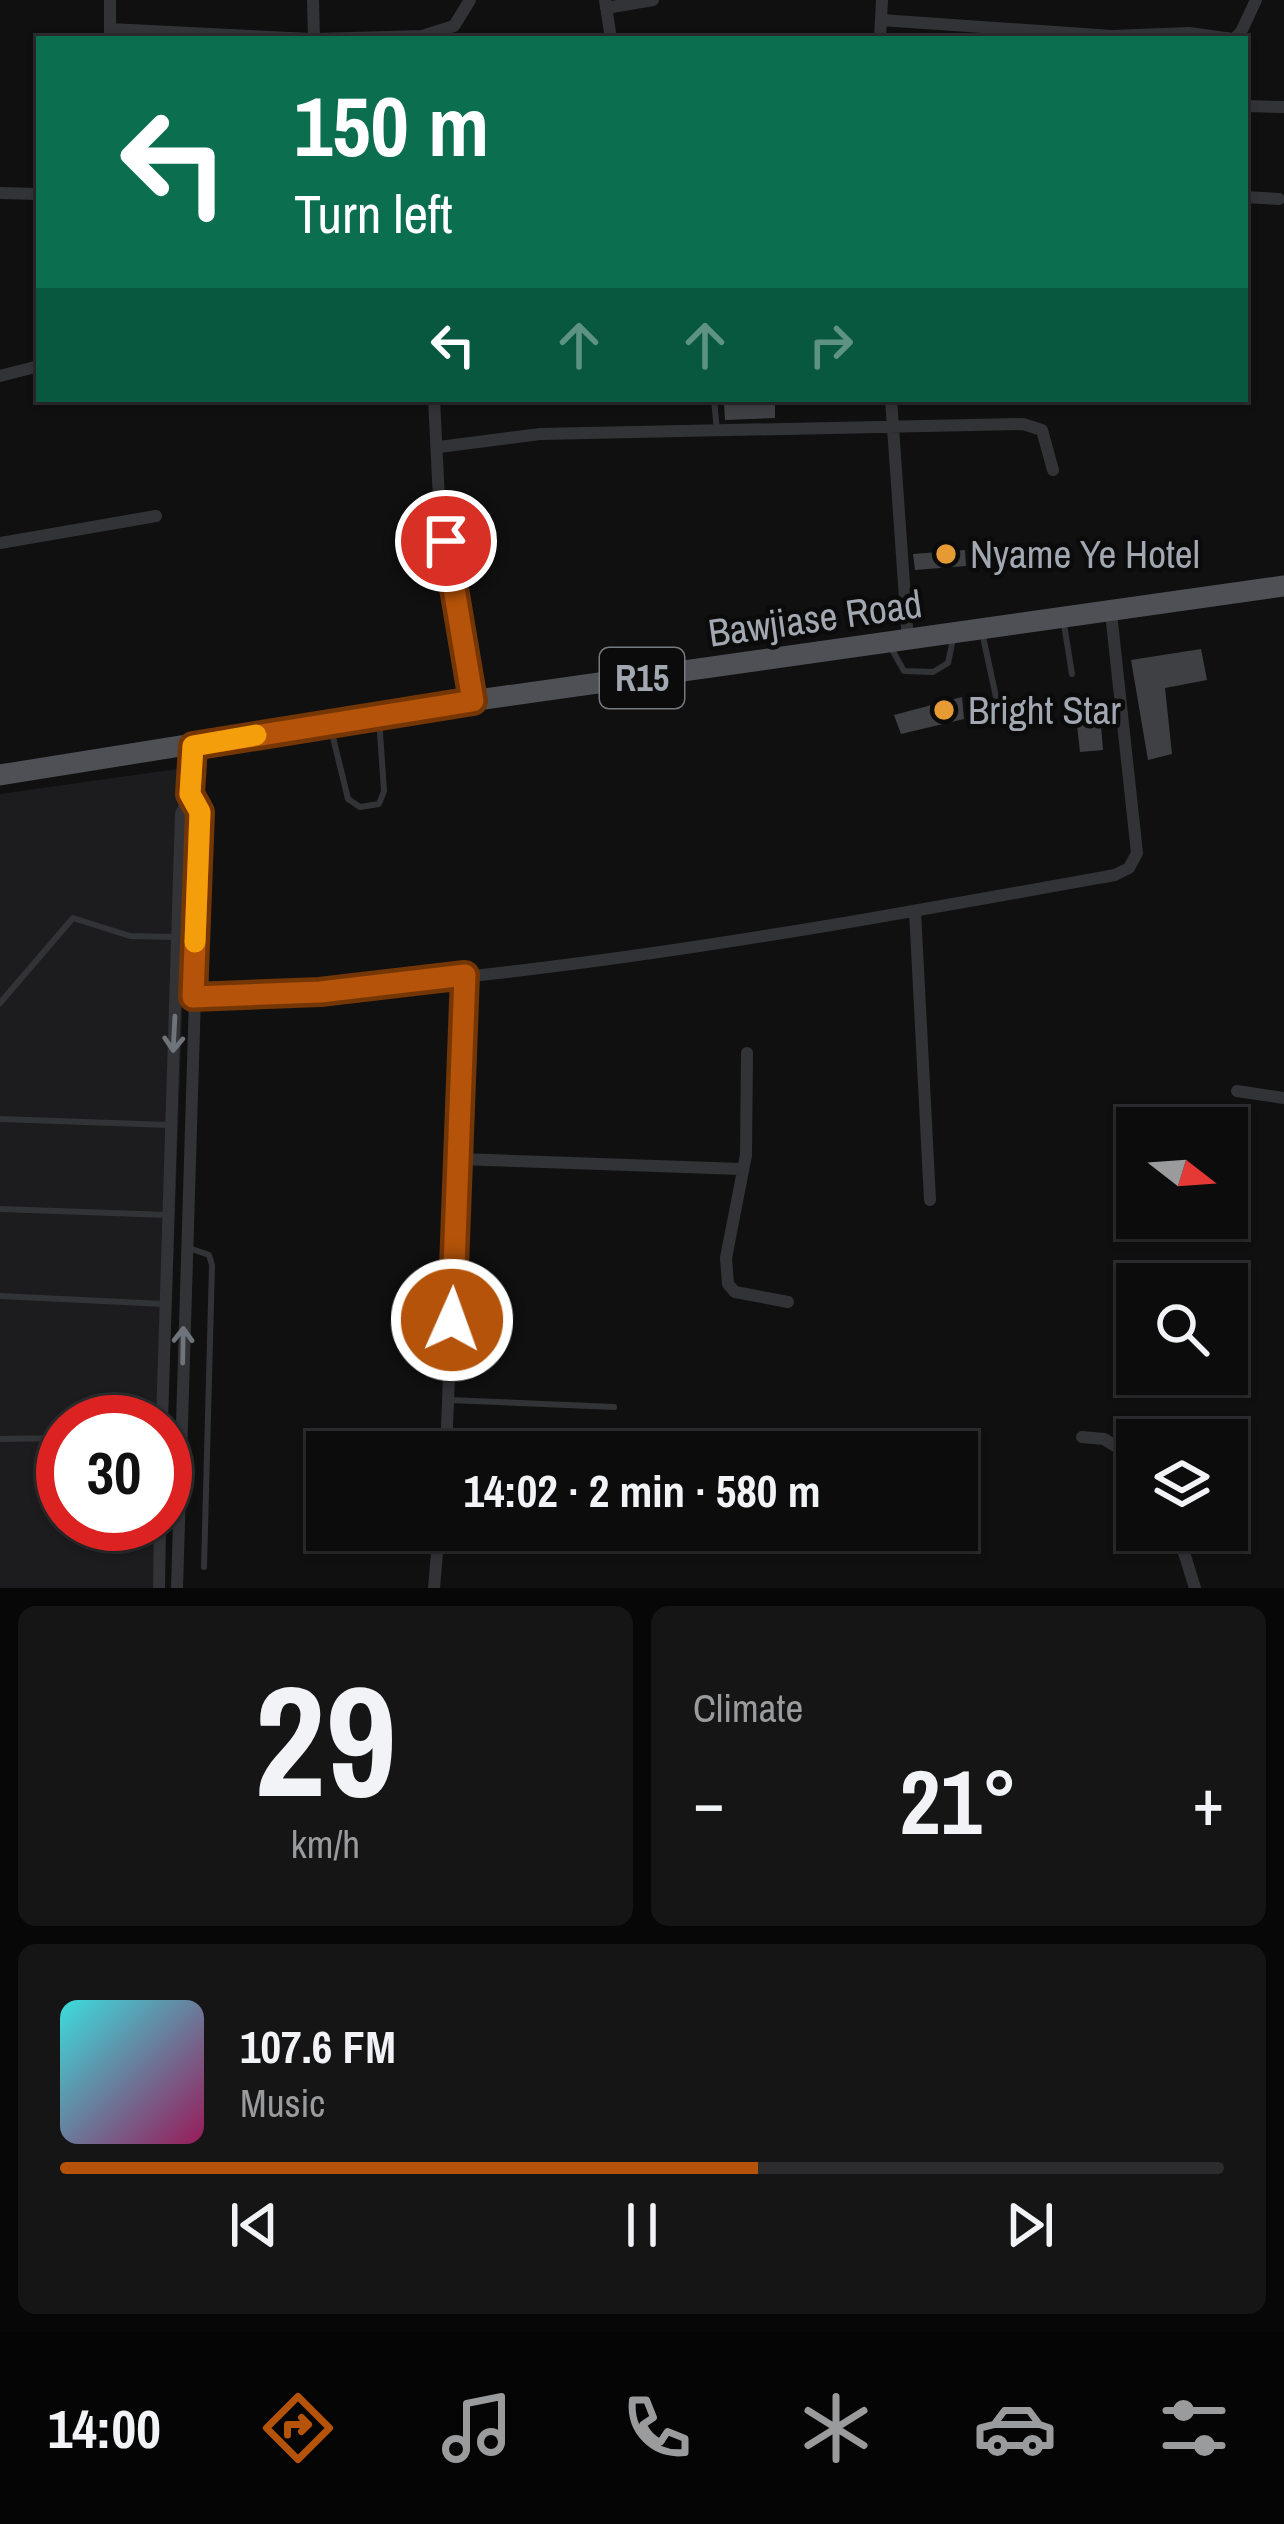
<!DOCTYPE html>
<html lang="en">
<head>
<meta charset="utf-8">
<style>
	:root { --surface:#0c0c0d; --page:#151516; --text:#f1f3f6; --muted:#9a9b9d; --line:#2c2c2e; --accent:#b45309 }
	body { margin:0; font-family:"Archivo Narrow",sans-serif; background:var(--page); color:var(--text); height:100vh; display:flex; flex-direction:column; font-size:45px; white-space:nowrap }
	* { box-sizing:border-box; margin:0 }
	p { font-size:39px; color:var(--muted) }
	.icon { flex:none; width:66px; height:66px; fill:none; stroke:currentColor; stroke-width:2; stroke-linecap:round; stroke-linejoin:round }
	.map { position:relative; height:1588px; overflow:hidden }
	.panel { display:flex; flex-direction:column; gap:18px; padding:18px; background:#070707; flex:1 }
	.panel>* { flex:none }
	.hud { position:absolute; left:36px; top:36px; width:1212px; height:366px; border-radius:0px; box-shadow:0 3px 9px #0004,0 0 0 3px var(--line); background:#0b6e4f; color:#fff; overflow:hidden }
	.needle { width:78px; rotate:107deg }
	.fabs { position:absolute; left:1116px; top:1107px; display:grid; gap:24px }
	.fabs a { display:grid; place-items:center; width:132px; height:132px; border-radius:0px; background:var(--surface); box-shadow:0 3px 9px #0004,0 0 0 3px var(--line); font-size:60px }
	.speed { position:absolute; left:36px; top:1395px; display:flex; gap:24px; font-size:60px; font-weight:700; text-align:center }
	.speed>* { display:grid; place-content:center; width:156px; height:156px; border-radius:50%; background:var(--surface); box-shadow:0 3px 9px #0004,0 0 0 3px var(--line); line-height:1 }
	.speed .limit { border:18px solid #d22; background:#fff; color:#111 }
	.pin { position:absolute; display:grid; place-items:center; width:102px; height:102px; color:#fff; margin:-51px; border:6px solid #fff; border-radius:50%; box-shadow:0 3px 12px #0007 }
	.me { position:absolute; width:132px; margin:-66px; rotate:2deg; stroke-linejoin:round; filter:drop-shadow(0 0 9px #0008) }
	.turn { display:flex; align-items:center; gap:42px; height:252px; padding:0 60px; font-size:54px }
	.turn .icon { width:156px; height:156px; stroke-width:2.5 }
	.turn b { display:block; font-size:84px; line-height:102px }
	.lanes { display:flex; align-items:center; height:114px; padding:0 60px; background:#0003; justify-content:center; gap:60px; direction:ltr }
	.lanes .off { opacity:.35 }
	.big { font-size:90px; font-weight:800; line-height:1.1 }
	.panel .tile { flex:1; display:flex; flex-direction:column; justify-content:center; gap:18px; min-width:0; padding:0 42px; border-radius:18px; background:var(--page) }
	.panel .dial { align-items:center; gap:0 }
	.dial b { font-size:156px; line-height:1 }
	.song { display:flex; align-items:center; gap:36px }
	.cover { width:144px; height:144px; border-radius:18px; background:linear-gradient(135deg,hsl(180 70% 55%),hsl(330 70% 35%)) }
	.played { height:12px; border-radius:6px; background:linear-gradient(90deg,var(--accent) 60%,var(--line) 60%) }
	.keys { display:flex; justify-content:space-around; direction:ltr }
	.heat { display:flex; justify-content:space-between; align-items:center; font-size:66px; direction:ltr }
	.panel .tiles { flex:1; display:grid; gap:18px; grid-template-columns:1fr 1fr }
	.tile:last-child { grid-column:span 2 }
	.trip { position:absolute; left:306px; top:1431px; width:672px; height:120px; border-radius:0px; background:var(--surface); box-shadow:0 3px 9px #0004,0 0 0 3px var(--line); font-weight:800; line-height:120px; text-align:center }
	.dock { display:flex; height:192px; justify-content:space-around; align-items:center; background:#050505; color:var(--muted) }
	.dock .icon { width:84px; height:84px }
	.dock .active { color:var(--accent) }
	.dock b { font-size:54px; color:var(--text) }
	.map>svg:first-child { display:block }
	.built { fill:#1c1c1e }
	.building { fill:#3f4044 }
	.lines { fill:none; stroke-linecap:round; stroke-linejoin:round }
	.lane { stroke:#313336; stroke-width:6 }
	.street { stroke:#313336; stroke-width:12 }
	.primary { stroke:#4e5055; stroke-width:21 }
	.oneway { stroke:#6f737a }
	.route-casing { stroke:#753606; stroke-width:30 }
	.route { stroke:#b45309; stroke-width:21 }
	.slow { stroke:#f59e0b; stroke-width:21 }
	.poi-dot { fill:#e69a33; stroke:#0b0b0c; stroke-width:4.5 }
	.labels { text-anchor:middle; stroke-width:9; stroke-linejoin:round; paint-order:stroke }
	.shield { fill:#0b0b0c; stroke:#757980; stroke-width:3 }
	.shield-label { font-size:36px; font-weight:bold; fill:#a2a8b1 }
	.poi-label { font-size:39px; fill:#a2a8b1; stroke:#0b0b0c; text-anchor:start }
	.street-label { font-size:39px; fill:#a2a8b1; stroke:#0b0b0c }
</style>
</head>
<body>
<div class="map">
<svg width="1284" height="1588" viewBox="0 0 1284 1588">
	<rect width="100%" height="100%" fill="#101011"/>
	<!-- built -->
	<path class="built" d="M191,767L165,1492V1422H63V1524H164L161,1588H0V794Z"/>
	<!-- building -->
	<path class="building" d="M775,403V418L725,420L724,404Z
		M965,550L966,566L915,570L913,554Z
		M1201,649L1207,680L1165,688L1172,754L1148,760L1131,660Z
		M962,697L964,719L901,734L894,715Z
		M1099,701L1103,750L1080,752L1075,707Z"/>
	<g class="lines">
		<!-- lane -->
		<path class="lane" d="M714,399L717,431
			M1064,624L1072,674
			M982,632L999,711
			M890,646L904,671L933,672L948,663L953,639
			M330,725L348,799L360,807L379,804L384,791L379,718
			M0,1003L73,918L130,936L176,937
			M0,1119L169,1125
			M0,1209L168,1215
			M189,1248L209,1255L212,1265L204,1567
			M0,1296L164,1304
			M449,1400L614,1407
			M0,1439L63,1438"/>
		<!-- street -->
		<path class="street" d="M110,0V39
			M313,0L314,39
			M605,0L611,39
			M606,8L653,0
			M881,20L1112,36L1189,33L1233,39
			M110,29L311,39
			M317,39L422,36L454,26L470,0
			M880,39L882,0
			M1234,39L1241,32L1256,0
			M1245,106L1284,107
			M0,193L39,194
			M1245,197L1279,199
			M0,376L39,366
			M434,399L439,499L473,701
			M891,399L908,641
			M439,447L540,434L1023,424L1042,430L1053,470
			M0,543L156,516
			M915,911L930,1200
			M193,997C504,986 810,930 1115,875L1129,868L1137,853L1111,613
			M747,1053L746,1155L726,1258L728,1284L735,1292L788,1302
			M1237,1091L1284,1098
			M459,1159L741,1169
			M162,1422L181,814L190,794L193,746
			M1082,1437L1104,1439L1137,1459
			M446,1452L465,975
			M1177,1530L1195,1588
			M159,1588L160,1524
			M177,1588L200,832L199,812L190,794
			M434,1588L439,1530"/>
		<!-- primary -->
		<path class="primary" d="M0,775L379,714L1284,586"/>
	</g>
	<!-- one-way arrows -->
	<defs><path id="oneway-shaft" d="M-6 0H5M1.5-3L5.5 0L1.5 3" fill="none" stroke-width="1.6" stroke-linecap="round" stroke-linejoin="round" transform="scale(3)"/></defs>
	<g class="oneway">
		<use href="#oneway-shaft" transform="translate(174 1034) rotate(93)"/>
		<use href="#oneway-shaft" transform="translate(183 1345) rotate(-89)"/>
	</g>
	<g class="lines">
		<!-- route casing -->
		<g class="route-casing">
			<path id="route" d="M446,541L473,701L193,746L190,794L200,812L193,997L320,992L465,975L452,1320"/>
		</g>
		<!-- route -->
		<use href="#route" class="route"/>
		<!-- slow -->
		<path class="slow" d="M195,942L200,812L190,794L193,746L256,735"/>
	</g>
	<!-- markers -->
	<g class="poi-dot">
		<circle cx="946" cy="554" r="12"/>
		<circle cx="944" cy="710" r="12"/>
	</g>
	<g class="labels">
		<!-- shield labels -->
		<rect class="shield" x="600" y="648" width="84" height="60" rx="9"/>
		<g class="shield-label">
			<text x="642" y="691">R15</text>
		</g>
		<!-- poi labels -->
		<g class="poi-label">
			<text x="970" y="568">Nyame Ye Hotel</text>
			<text x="968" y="724">Bright Star</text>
		</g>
		<!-- street labels -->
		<g class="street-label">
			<text transform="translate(815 618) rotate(-8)" y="14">Bawjiase Road</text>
		</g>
	</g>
</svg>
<div class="fabs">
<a><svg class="needle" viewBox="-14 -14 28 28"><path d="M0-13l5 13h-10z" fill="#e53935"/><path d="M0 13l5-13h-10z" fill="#9a9b9d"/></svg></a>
<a><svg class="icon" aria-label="search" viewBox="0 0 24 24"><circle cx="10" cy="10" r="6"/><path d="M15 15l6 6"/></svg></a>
<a><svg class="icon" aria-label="layers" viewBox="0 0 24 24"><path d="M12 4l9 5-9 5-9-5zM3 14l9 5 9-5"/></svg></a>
</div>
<div class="speed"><div class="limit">30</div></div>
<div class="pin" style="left:446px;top:541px;background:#d93025"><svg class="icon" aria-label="arrive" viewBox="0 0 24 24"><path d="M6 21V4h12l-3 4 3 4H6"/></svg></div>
<svg class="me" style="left:452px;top:1320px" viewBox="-20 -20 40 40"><circle r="17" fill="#b45309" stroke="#fff" stroke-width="3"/><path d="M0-11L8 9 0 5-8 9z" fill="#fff"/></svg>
<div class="trip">14:02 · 2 min · 580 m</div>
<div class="hud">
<div class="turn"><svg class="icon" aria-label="left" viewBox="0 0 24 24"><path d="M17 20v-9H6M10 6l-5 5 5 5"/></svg><div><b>150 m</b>Turn left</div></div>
<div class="lanes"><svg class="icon" aria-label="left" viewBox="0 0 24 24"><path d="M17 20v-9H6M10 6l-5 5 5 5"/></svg><svg class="icon off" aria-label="ahead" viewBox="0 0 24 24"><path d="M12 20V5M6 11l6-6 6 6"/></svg><svg class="icon off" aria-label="ahead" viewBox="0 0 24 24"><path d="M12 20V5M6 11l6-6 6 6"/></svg><svg class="icon off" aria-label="right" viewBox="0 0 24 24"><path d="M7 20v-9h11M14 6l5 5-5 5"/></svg></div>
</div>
</div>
<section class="panel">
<div class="tiles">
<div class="tile dial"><b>29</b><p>km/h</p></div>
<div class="tile"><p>Climate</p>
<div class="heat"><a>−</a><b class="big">21°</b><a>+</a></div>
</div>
<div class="tile">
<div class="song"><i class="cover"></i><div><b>107.6 FM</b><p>Music</p></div></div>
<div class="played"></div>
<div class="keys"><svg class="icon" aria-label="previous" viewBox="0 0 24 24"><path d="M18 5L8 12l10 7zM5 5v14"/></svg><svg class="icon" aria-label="pause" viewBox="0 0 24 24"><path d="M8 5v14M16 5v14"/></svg><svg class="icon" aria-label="next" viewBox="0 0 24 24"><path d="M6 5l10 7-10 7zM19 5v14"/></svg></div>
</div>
</div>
</section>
<nav class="dock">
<b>14:00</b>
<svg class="icon active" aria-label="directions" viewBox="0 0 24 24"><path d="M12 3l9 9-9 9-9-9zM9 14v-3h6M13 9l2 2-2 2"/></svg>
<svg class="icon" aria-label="music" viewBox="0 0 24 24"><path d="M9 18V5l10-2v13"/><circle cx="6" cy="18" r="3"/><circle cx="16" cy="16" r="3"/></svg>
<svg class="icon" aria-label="phone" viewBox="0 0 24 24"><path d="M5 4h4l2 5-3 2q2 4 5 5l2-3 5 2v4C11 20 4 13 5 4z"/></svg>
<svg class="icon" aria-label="climate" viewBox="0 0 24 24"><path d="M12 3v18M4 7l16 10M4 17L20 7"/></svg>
<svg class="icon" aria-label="car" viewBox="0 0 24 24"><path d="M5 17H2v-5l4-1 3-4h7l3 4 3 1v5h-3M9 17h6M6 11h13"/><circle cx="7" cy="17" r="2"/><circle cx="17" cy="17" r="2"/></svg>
<svg class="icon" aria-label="filters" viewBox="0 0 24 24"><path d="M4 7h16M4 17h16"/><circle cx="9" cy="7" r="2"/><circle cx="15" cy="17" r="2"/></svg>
</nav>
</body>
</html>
